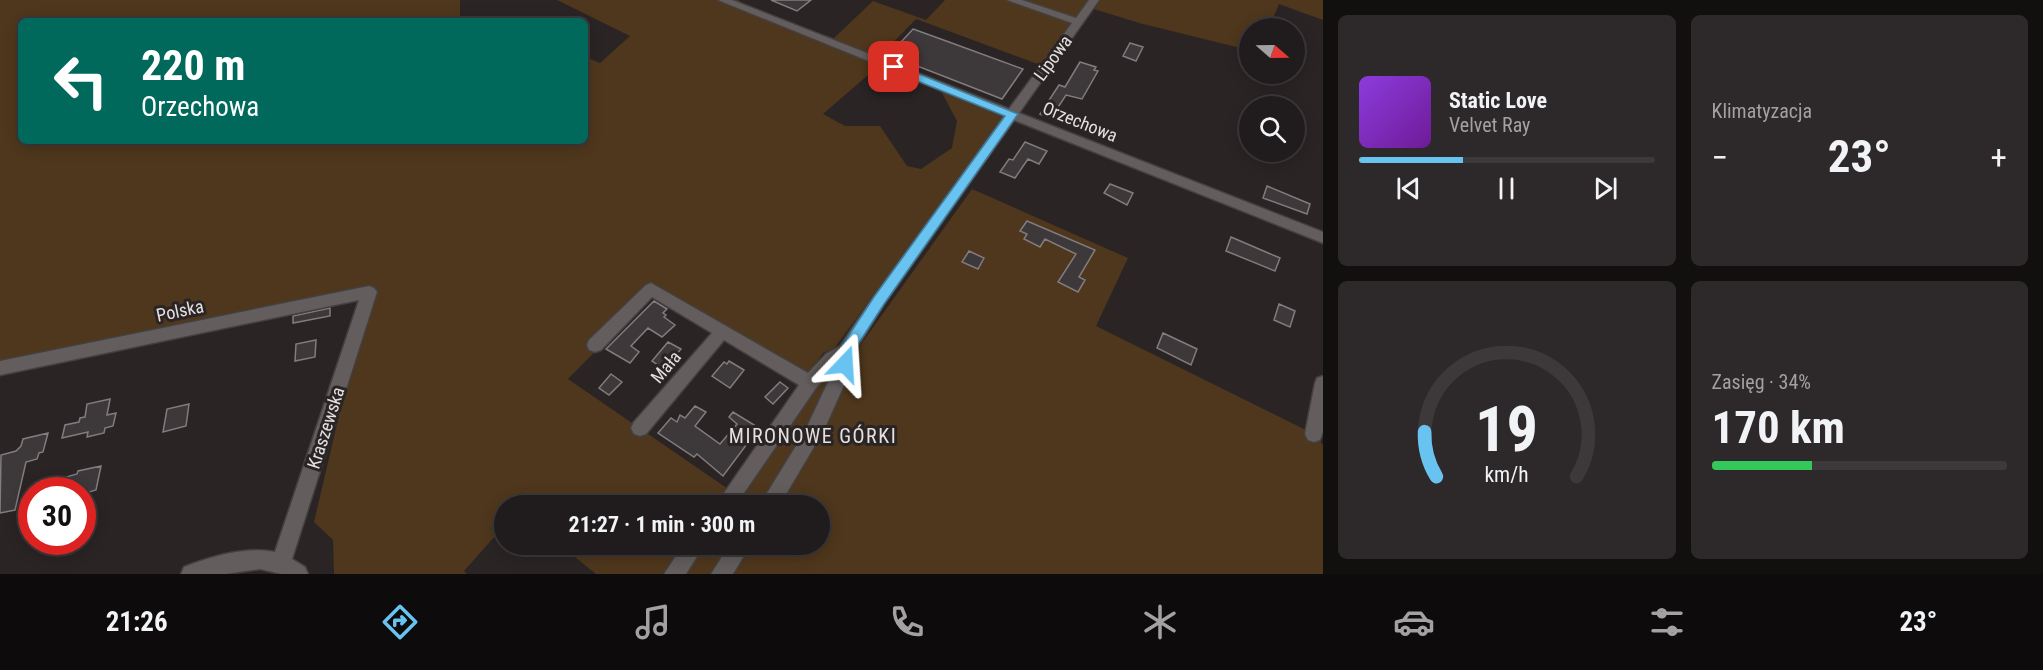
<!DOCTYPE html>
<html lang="pl">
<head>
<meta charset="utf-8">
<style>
	:root { --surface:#201b1c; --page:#2d2829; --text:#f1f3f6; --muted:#a2a1a3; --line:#3d393b; --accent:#69c3f1 }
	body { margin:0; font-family:"Roboto Condensed",sans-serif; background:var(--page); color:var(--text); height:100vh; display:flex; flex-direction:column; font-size:22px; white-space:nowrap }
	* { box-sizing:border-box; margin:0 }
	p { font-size:20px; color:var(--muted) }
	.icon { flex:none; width:33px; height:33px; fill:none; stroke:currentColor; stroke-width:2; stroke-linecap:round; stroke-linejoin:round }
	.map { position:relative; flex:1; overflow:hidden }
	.details { display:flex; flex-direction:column; gap:15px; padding:15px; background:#120f0f; width:720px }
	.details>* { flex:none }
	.guide { position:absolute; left:18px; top:18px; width:570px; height:126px; border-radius:9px; box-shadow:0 3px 15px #0003,0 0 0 2px var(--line); background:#00695c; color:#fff; overflow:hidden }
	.needle { width:39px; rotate:110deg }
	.tools { position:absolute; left:1239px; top:18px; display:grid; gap:12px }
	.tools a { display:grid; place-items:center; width:66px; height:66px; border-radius:50%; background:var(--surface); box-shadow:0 3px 15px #0003,0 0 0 2px var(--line); font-size:30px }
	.speed { position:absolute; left:18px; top:477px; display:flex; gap:12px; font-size:30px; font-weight:700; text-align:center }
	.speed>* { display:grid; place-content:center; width:78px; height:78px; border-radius:50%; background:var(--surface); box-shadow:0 3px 15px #0003,0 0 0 2px var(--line); line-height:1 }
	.speed .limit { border:9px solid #d22; background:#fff; color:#111 }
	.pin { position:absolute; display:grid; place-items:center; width:51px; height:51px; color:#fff; margin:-26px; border-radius:12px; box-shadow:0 3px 9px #0006 }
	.me { position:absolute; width:66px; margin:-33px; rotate:20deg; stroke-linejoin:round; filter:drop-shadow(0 0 4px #0008) }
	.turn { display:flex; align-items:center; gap:21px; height:126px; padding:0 24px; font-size:27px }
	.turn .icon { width:78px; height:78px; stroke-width:2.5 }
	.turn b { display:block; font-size:42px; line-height:51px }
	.big { font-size:45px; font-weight:700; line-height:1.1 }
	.details .tile { flex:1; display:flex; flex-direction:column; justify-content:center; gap:9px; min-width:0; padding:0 21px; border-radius:9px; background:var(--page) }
	.details .dial { align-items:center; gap:0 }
	.dial svg { height:156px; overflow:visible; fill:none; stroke:var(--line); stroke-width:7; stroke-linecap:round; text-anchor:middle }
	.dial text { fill:var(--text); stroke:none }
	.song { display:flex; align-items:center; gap:18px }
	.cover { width:72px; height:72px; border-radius:9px; background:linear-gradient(135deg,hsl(270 70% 55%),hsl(280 70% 35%)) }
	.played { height:6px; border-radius:3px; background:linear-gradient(90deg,var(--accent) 35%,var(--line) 35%) }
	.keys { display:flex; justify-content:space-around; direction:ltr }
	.heat { display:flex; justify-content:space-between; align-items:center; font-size:33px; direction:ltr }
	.charge { height:9px; border-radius:4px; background:linear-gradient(90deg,#34c759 34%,var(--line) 0) }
	.details .tiles { flex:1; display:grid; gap:15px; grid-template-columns:repeat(2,1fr) }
	.trip { position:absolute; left:494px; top:495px; width:336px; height:60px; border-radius:30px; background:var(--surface); box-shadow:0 3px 15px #0003,0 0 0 2px var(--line); font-weight:700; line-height:60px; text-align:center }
	.tabs { display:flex; height:96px; justify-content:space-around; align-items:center; background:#0d0b0b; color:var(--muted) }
	.tabs .icon { width:42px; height:42px }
	.tabs .current { color:var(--accent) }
	.tabs b { font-size:27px; color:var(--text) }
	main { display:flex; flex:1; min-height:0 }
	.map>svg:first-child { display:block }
	.green { fill:#4e371c }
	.building { fill:#3d383a; stroke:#827c7f; stroke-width:1.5 }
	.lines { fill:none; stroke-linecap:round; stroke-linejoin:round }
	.minor-casing { stroke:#444040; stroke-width:3 }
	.minor { fill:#635d5d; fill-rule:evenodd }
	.route { fill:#69c3f1; stroke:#447f9d; stroke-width:1.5 }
	.labels { text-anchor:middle; stroke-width:6; stroke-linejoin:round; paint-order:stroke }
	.street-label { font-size:18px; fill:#e4e0e0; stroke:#2a2425 }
	.neighbourhood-label { font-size:20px; letter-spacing:1.5px; fill:#e4e0e0; stroke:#2a2425 }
</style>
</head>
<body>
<main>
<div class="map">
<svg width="1323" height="574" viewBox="0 0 1323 574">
	<rect width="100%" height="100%" fill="#2a2425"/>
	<!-- green -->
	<path class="green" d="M0,0H460V21H21V141H585V57L600,63L630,36L557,0H738L753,12L834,38L873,1L926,20L945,0H1088L1043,66L916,19L879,57L918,74L905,82L875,69L823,114L845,126H880L907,166L921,169L952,148L957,121L940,89L1005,115L834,349L823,353L807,376L658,288L568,379L731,491L827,370L836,372L818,414L762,505L504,506V526L464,571L467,574H334L333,540L314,522L368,292L0,369Z
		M1100,0H1323V20L1279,4L1269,28H1250L1249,50L1139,23L1094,9Z
		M972,189L1128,258L1096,326L1314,434L1323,445V574H733L754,545L819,544V506L778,505L804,465L828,421L859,347Z
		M560,545H733L711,574H596Z"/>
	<!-- building -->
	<path class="building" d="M771,0H811L797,11Z
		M913,29L949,42L1023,69L1002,99L889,55Z
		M1130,43L1143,47L1136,61L1123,56Z
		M1080,62L1096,67L1094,70L1098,71L1082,99L1066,95L1051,118L1040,114L1059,85L1065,87Z
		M1025,142L1047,151L1039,164L1028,159L1015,178L1000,172L1009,159L1013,160Z
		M1110,184L1133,193L1127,205L1104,193Z
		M1267,186L1310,204L1307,214L1263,198Z
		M1027,221L1095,250L1079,277L1085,280L1078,292L1058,282L1076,254L1045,239L1040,247L1024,239L1027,234L1020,231Z
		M1231,237L1280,258L1275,271L1226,251Z
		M969,251L984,258L978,269L962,262Z
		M654,301L667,309L663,313L666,315L664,317L675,325L662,337L648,328L631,346L639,352L630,363L606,349Z
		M1279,304L1295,311L1290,327L1274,320Z
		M330,308V316L293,323V316Z
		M1163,333L1197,349L1191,365L1157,348Z
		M316,340L315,357L295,361L296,344Z
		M668,342L681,349L664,369L652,361Z
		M729,361L744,370L730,388L712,376L724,362L727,364Z
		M611,374L622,382L609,395L599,388Z
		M780,382L788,388L773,404L765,397Z
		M110,399L107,415L116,413L113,426L105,428L104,433L87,437L88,432L62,438L65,425L79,422L80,418L85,417L87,404Z
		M189,404L186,426L163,432L167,409Z
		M695,406L706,412L695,426L720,444L737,424L729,417L733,412L759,428L723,476L697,454L694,457L658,433L671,418L677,422L680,415L685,418Z
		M48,433L43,452L39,453L37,459L26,462L15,510L0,513L1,455L16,451L21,446L23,439Z
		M101,466L96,490L82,494V490H63L66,477L77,474L78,471Z"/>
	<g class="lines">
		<!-- minor casing -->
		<g class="minor-casing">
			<path id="minor" d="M718,0H732L1009,109L1072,23L1007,0H1022L1076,18L1089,0H1099L1019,113L1323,232V243L1014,120L884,304L854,352L849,374L824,430L779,506H759L804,433L835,367L816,388L735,506H715L799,385L724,340L646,434L640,436L634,434L631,428L634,422L712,333L652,297L601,350L595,352L589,350L587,345L589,340L646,285L651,283L808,373L826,354L840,346L874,296L1004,116Z
				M369,286L374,288L377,292L292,559L305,567L308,574H281L260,569L226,574H181L184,567C212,556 246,546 275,552L359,300L0,375V361Z
				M1323,376V432L1320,440L1314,442L1308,440L1305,434L1315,383L1317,378Z
				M684,544H705L686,574H664Z
				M730,544H751L733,574H711Z"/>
		</g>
		<!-- minor -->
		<use href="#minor" class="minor"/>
	</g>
	<!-- route -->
	<path class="route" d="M894,64L1018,114L884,304L853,352L851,369L845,371L840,369L838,364L841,347L874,297L1005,116L890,70L888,67Z"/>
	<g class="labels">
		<!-- street labels -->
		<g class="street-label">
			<text transform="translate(1053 58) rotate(-54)" y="6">Lipowa</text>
			<text transform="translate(1080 122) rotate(22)" y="6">Orzechowa</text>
			<text transform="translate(180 311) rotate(-12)" y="6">Polska</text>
			<text transform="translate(666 367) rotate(-50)" y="6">Mała</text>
			<text transform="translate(326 428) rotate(-72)" y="6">Kraszewska</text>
		</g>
		<!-- neighbourhood labels -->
		<g class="neighbourhood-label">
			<text x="813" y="443">MIRONOWE GÓRKI</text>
		</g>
	</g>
</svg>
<div class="tools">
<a><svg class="needle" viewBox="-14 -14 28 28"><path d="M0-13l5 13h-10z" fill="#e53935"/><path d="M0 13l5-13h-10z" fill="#a2a1a3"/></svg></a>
<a><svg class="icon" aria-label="search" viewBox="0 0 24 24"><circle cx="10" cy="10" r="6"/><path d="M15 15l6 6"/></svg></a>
</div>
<div class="speed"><div class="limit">30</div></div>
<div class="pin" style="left:894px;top:67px;background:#d93025"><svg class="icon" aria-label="arrive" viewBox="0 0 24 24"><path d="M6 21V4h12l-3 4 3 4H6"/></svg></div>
<svg class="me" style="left:845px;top:364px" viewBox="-20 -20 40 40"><path d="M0-17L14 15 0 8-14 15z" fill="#69c3f1" stroke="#fff" stroke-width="4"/></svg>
<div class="trip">21:27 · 1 min · 300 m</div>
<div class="guide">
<div class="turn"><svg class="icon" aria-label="left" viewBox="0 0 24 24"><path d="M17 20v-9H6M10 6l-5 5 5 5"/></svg><div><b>220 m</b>Orzechowa</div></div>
</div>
</div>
<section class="details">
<div class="tiles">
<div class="tile">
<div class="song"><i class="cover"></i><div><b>Static Love</b><p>Velvet Ray</p></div></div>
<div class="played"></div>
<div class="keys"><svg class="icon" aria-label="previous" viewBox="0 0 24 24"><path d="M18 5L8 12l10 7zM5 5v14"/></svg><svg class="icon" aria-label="pause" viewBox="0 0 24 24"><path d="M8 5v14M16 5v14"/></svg><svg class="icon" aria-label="next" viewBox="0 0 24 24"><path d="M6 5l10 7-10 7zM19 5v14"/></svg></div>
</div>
<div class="tile"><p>Klimatyzacja</p>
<div class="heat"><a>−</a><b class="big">23°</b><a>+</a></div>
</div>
<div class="tile dial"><svg viewBox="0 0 100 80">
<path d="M14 69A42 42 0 1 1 86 69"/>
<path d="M14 69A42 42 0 0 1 8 46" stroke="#69c3f1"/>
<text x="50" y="56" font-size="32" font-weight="700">19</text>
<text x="50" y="72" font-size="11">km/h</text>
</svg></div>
<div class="tile"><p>Zasięg · 34%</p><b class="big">170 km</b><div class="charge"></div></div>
</div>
</section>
</main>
<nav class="tabs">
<b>21:26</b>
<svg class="icon current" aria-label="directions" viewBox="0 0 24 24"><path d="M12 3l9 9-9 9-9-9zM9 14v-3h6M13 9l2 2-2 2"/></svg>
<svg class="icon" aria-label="music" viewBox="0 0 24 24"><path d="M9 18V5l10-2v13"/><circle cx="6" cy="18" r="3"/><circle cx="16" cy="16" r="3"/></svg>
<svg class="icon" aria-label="phone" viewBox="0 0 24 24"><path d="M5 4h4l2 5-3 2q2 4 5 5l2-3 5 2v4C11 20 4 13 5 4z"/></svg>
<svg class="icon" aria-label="climate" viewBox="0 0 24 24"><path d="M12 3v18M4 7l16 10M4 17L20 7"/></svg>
<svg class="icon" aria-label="car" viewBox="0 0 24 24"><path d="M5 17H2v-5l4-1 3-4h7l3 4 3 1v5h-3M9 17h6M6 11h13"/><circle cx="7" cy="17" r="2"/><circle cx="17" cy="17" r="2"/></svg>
<svg class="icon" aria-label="filters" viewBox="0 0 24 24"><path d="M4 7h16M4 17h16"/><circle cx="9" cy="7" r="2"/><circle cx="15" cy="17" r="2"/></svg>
<b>23°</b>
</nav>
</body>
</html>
